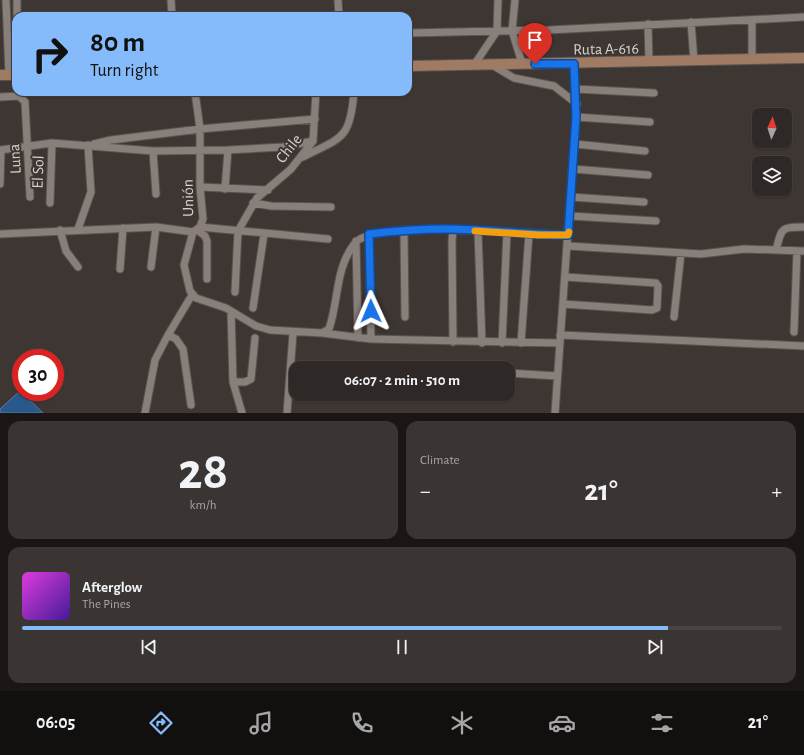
<!DOCTYPE html>
<html lang="en">
<head>
<meta charset="utf-8">
<style>
	:root { --surface:#2e2826; --page:#3a3432; --text:#f1f3f6; --muted:#a7a6a7; --line:#494443; --accent:#85bbfb }
	body { margin:0; font-family:"Alegreya Sans",sans-serif; background:var(--page); color:var(--text); height:100vh; display:flex; flex-direction:column; font-size:15px; white-space:nowrap }
	* { box-sizing:border-box; margin:0 }
	p { font-size:13px; color:var(--muted) }
	.icon { flex:none; width:22px; height:22px; fill:none; stroke:currentColor; stroke-width:2; stroke-linecap:round; stroke-linejoin:round }
	.map { position:relative; height:413px; overflow:hidden }
	.panel { display:flex; flex-direction:column; gap:8px; padding:8px; background:#191615; flex:1 }
	.panel>* { flex:none }
	.banner { position:absolute; left:12px; top:12px; width:400px; height:84px; border-radius:12px; box-shadow:0 1px 3px #0004,0 0 0 1px var(--line); background:#85bbfb; color:#111; overflow:hidden }
	.needle { width:26px; rotate:3deg }
	.tools { position:absolute; left:752px; top:108px; display:grid; gap:8px }
	.tools a { display:grid; place-items:center; width:40px; height:40px; border-radius:8px; background:var(--surface); box-shadow:0 1px 3px #0004,0 0 0 1px var(--line); font-size:20px }
	.speed { position:absolute; left:12px; top:349px; display:flex; gap:8px; font-size:20px; font-weight:700; text-align:center }
	.speed>* { display:grid; place-content:center; width:52px; height:52px; border-radius:50%; background:var(--surface); box-shadow:0 1px 3px #0004,0 0 0 1px var(--line); line-height:1 }
	.speed .limit { border:6px solid #d22; background:#fff; color:#111 }
	.pin { position:absolute; display:grid; place-items:center; width:34px; height:34px; color:#fff; margin:-41px -17px; border-radius:50% 50% 50% 0; rotate:-45deg; box-shadow:0 0 4px #0007 }
	.pin .icon { rotate:45deg }
	.me { position:absolute; width:44px; margin:-22px; rotate:359deg; stroke-linejoin:round; filter:drop-shadow(0 0 3px #0008) }
	.turn { display:flex; align-items:center; gap:14px; height:84px; padding:0 12px; font-size:18px }
	.turn .icon { width:52px; height:52px; stroke-width:2.5 }
	.turn b { display:block; font-size:28px; line-height:34px }
	.big { font-size:30px; font-weight:700; line-height:1.1 }
	.panel .card { flex:1; display:flex; flex-direction:column; justify-content:center; gap:6px; min-width:0; padding:0 14px; border-radius:12px; background:var(--page) }
	.panel .dial { align-items:center; gap:0 }
	.dial b { font-size:52px; line-height:1 }
	.song { display:flex; align-items:center; gap:12px }
	.cover { width:48px; height:48px; border-radius:6px; background:linear-gradient(135deg,hsl(300 70% 55%),hsl(260 70% 35%)) }
	.played { height:4px; border-radius:2px; background:linear-gradient(90deg,var(--accent) 85%,var(--line) 85%) }
	.keys { display:flex; justify-content:space-around; direction:ltr }
	.heat { display:flex; justify-content:space-between; align-items:center; font-size:22px; direction:ltr }
	.panel .tiles { flex:1; display:grid; gap:8px; grid-template-columns:1fr 1fr }
	.card:last-child { grid-column:span 2 }
	.trip { position:absolute; left:289px; top:361px; width:226px; height:40px; border-radius:12px; background:var(--surface); box-shadow:0 1px 3px #0004,0 0 0 1px var(--line); font-weight:700; line-height:40px; text-align:center }
	.dock { display:flex; height:64px; justify-content:space-around; align-items:center; background:#12100f; color:var(--muted) }
	.dock .icon { width:28px; height:28px }
	.dock .selected { color:var(--accent) }
	.dock b { font-size:18px; color:var(--text) }
	.map>svg:first-child { display:block }
	.water { fill:#29588c; stroke:#5d7ca0 }
	.lines { fill:none; stroke-linecap:round; stroke-linejoin:round }
	.street-casing { stroke:#5a534f; stroke-width:9 }
	.secondary-casing { stroke:#5a534f; stroke-width:12 }
	.street { stroke:#887f7a; stroke-width:7 }
	.secondary { stroke:#9f7b64; stroke-width:10 }
	.route-casing { stroke:#114b97; stroke-width:10 }
	.route { stroke:#1a73e8; stroke-width:7 }
	.slow { stroke:#f59e0b; stroke-width:7 }
	.labels { text-anchor:middle; stroke-width:4; stroke-linejoin:round; paint-order:stroke }
	.street-label { font-size:16px; fill:#d5d0cd; stroke:#3e3632 }
</style>
</head>
<body>
<div class="map">
<svg width="804" height="413" viewBox="0 0 804 413">
	<rect width="100%" height="100%" fill="#3e3632"/>
	<!-- water -->
	<path class="water" d="M21,390V392L43,413H0V409Z"/>
	<g class="lines">
		<!-- street casing -->
		<g class="street-casing">
			<path id="street" d="M6,0L9,75
				M17,0V16
				M171,0L172,16
				M338,0L339,16
				M515,0L512,31L522,63
				M752,20V59
				M691,22L694,61
				M648,24L649,62
				M408,33L549,30L804,17
				M474,65L497,31L498,0
				M492,65L514,78L554,86L577,104
				M575,89L654,93
				M195,92L200,129V187L203,219L200,227L193,232L184,265L190,291L196,298L226,308L256,326L270,330L322,333L329,329C339,300 335,268 355,243C374,218 532,235 568,235
				M0,97L19,96L25,102L30,197
				M576,117L650,122
				M94,144L111,140L200,129L315,119
				M575,144L645,151
				M0,150L52,143L153,151L228,150L283,147L313,141
				M153,151L156,194
				M303,157C342,137 350,140 354,92
				M573,169L648,175
				M0,184L1,150
				M200,187L268,190
				M225,189L228,150
				M571,197L644,202
				M50,203L52,143
				M253,203L271,206L331,207
				M570,216L656,221
				M200,227L328,239
				M78,229L91,192L88,145
				M60,230L66,251L78,267
				M197,230L205,236L207,241V279
				M404,230L405,317
				M478,231L482,343
				M0,234L156,227L193,232
				M369,235L371,339
				M356,241L358,338
				M568,246L701,254L744,249L804,251
				M776,250C782,228 780,227 804,227
				M151,267L156,227
				M120,269L123,228
				M235,292L238,231L257,198L291,169L313,141L316,92
				M563,304L652,310L657,308L658,286L656,283L565,277
				M253,308L264,234
				M231,311L233,382L242,413
				M674,317L681,253
				M794,332L797,251
				M322,333L371,339L560,343
				M168,335L176,339L183,349L191,405
				M560,335L804,346
				M453,342L452,241L453,229
				M502,343L507,232
				M521,343L529,234
				M508,373L557,376
				M233,382H245L251,379L255,338
				M145,413L155,360L168,335L192,295
				M287,413L293,333
				M555,413L576,117L574,63"/>
		</g>
		<!-- secondary casing -->
		<g class="secondary-casing">
			<path id="secondary" d="M408,66L804,58
				M0,75H16"/>
		</g>
		<!-- street -->
		<use href="#street" class="street"/>
		<!-- secondary -->
		<use href="#secondary" class="secondary"/>
	</g>
	<g class="lines">
		<!-- route casing -->
		<g class="route-casing">
			<path id="route" d="M371,311L369,234C394,231 420,229 446,229C487,229 527,235 568,235L576,117L574,64H535"/>
		</g>
		<!-- route -->
		<use href="#route" class="route"/>
		<!-- slow -->
		<path class="slow" d="M475,231L538,235H568L569,232"/>
	</g>
	<g class="labels">
		<!-- street labels -->
		<g class="street-label">
			<text transform="translate(606 48) rotate(-1)" y="6">Ruta A-616</text>
			<text transform="translate(288 148) rotate(-52)" y="6">Chile</text>
			<text transform="translate(14 159) rotate(-93)" y="6">Luna</text>
			<text transform="translate(37 172) rotate(-88)" y="6">El Sol</text>
			<text transform="translate(187 198) rotate(-91)" y="6">Unión</text>
		</g>
	</g>
</svg>
<div class="tools">
<a><svg class="needle" viewBox="-14 -14 28 28"><path d="M0-13l5 13h-10z" fill="#e53935"/><path d="M0 13l5-13h-10z" fill="#a7a6a7"/></svg></a>
<a><svg class="icon" aria-label="layers" viewBox="0 0 24 24"><path d="M12 4l9 5-9 5-9-5zM3 14l9 5 9-5"/></svg></a>
</div>
<div class="speed"><div class="limit">30</div></div>
<div class="pin" style="left:535px;top:64px;background:#d93025"><svg class="icon" aria-label="arrive" viewBox="0 0 24 24"><path d="M6 21V4h12l-3 4 3 4H6"/></svg></div>
<svg class="me" style="left:371px;top:311px" viewBox="-20 -20 40 40"><path d="M0-17L14 15 0 8-14 15z" fill="#1a73e8" stroke="#fff" stroke-width="4"/></svg>
<div class="trip">06:07 · 2 min · 510 m</div>
<div class="banner">
<div class="turn"><svg class="icon" aria-label="right" viewBox="0 0 24 24"><path d="M7 20v-9h11M14 6l5 5-5 5"/></svg><div><b>80 m</b>Turn right</div></div>
</div>
</div>
<section class="panel">
<div class="tiles">
<div class="card dial"><b>28</b><p>km/h</p></div>
<div class="card"><p>Climate</p>
<div class="heat"><a>−</a><b class="big">21°</b><a>+</a></div>
</div>
<div class="card">
<div class="song"><i class="cover"></i><div><b>Afterglow</b><p>The Pines</p></div></div>
<div class="played"></div>
<div class="keys"><svg class="icon" aria-label="previous" viewBox="0 0 24 24"><path d="M18 5L8 12l10 7zM5 5v14"/></svg><svg class="icon" aria-label="pause" viewBox="0 0 24 24"><path d="M8 5v14M16 5v14"/></svg><svg class="icon" aria-label="next" viewBox="0 0 24 24"><path d="M6 5l10 7-10 7zM19 5v14"/></svg></div>
</div>
</div>
</section>
<nav class="dock">
<b>06:05</b>
<svg class="icon selected" aria-label="directions" viewBox="0 0 24 24"><path d="M12 3l9 9-9 9-9-9zM9 14v-3h6M13 9l2 2-2 2"/></svg>
<svg class="icon" aria-label="music" viewBox="0 0 24 24"><path d="M9 18V5l10-2v13"/><circle cx="6" cy="18" r="3"/><circle cx="16" cy="16" r="3"/></svg>
<svg class="icon" aria-label="phone" viewBox="0 0 24 24"><path d="M5 4h4l2 5-3 2q2 4 5 5l2-3 5 2v4C11 20 4 13 5 4z"/></svg>
<svg class="icon" aria-label="climate" viewBox="0 0 24 24"><path d="M12 3v18M4 7l16 10M4 17L20 7"/></svg>
<svg class="icon" aria-label="car" viewBox="0 0 24 24"><path d="M5 17H2v-5l4-1 3-4h7l3 4 3 1v5h-3M9 17h6M6 11h13"/><circle cx="7" cy="17" r="2"/><circle cx="17" cy="17" r="2"/></svg>
<svg class="icon" aria-label="filters" viewBox="0 0 24 24"><path d="M4 7h16M4 17h16"/><circle cx="9" cy="7" r="2"/><circle cx="15" cy="17" r="2"/></svg>
<b>21°</b>
</nav>
</body>
</html>
